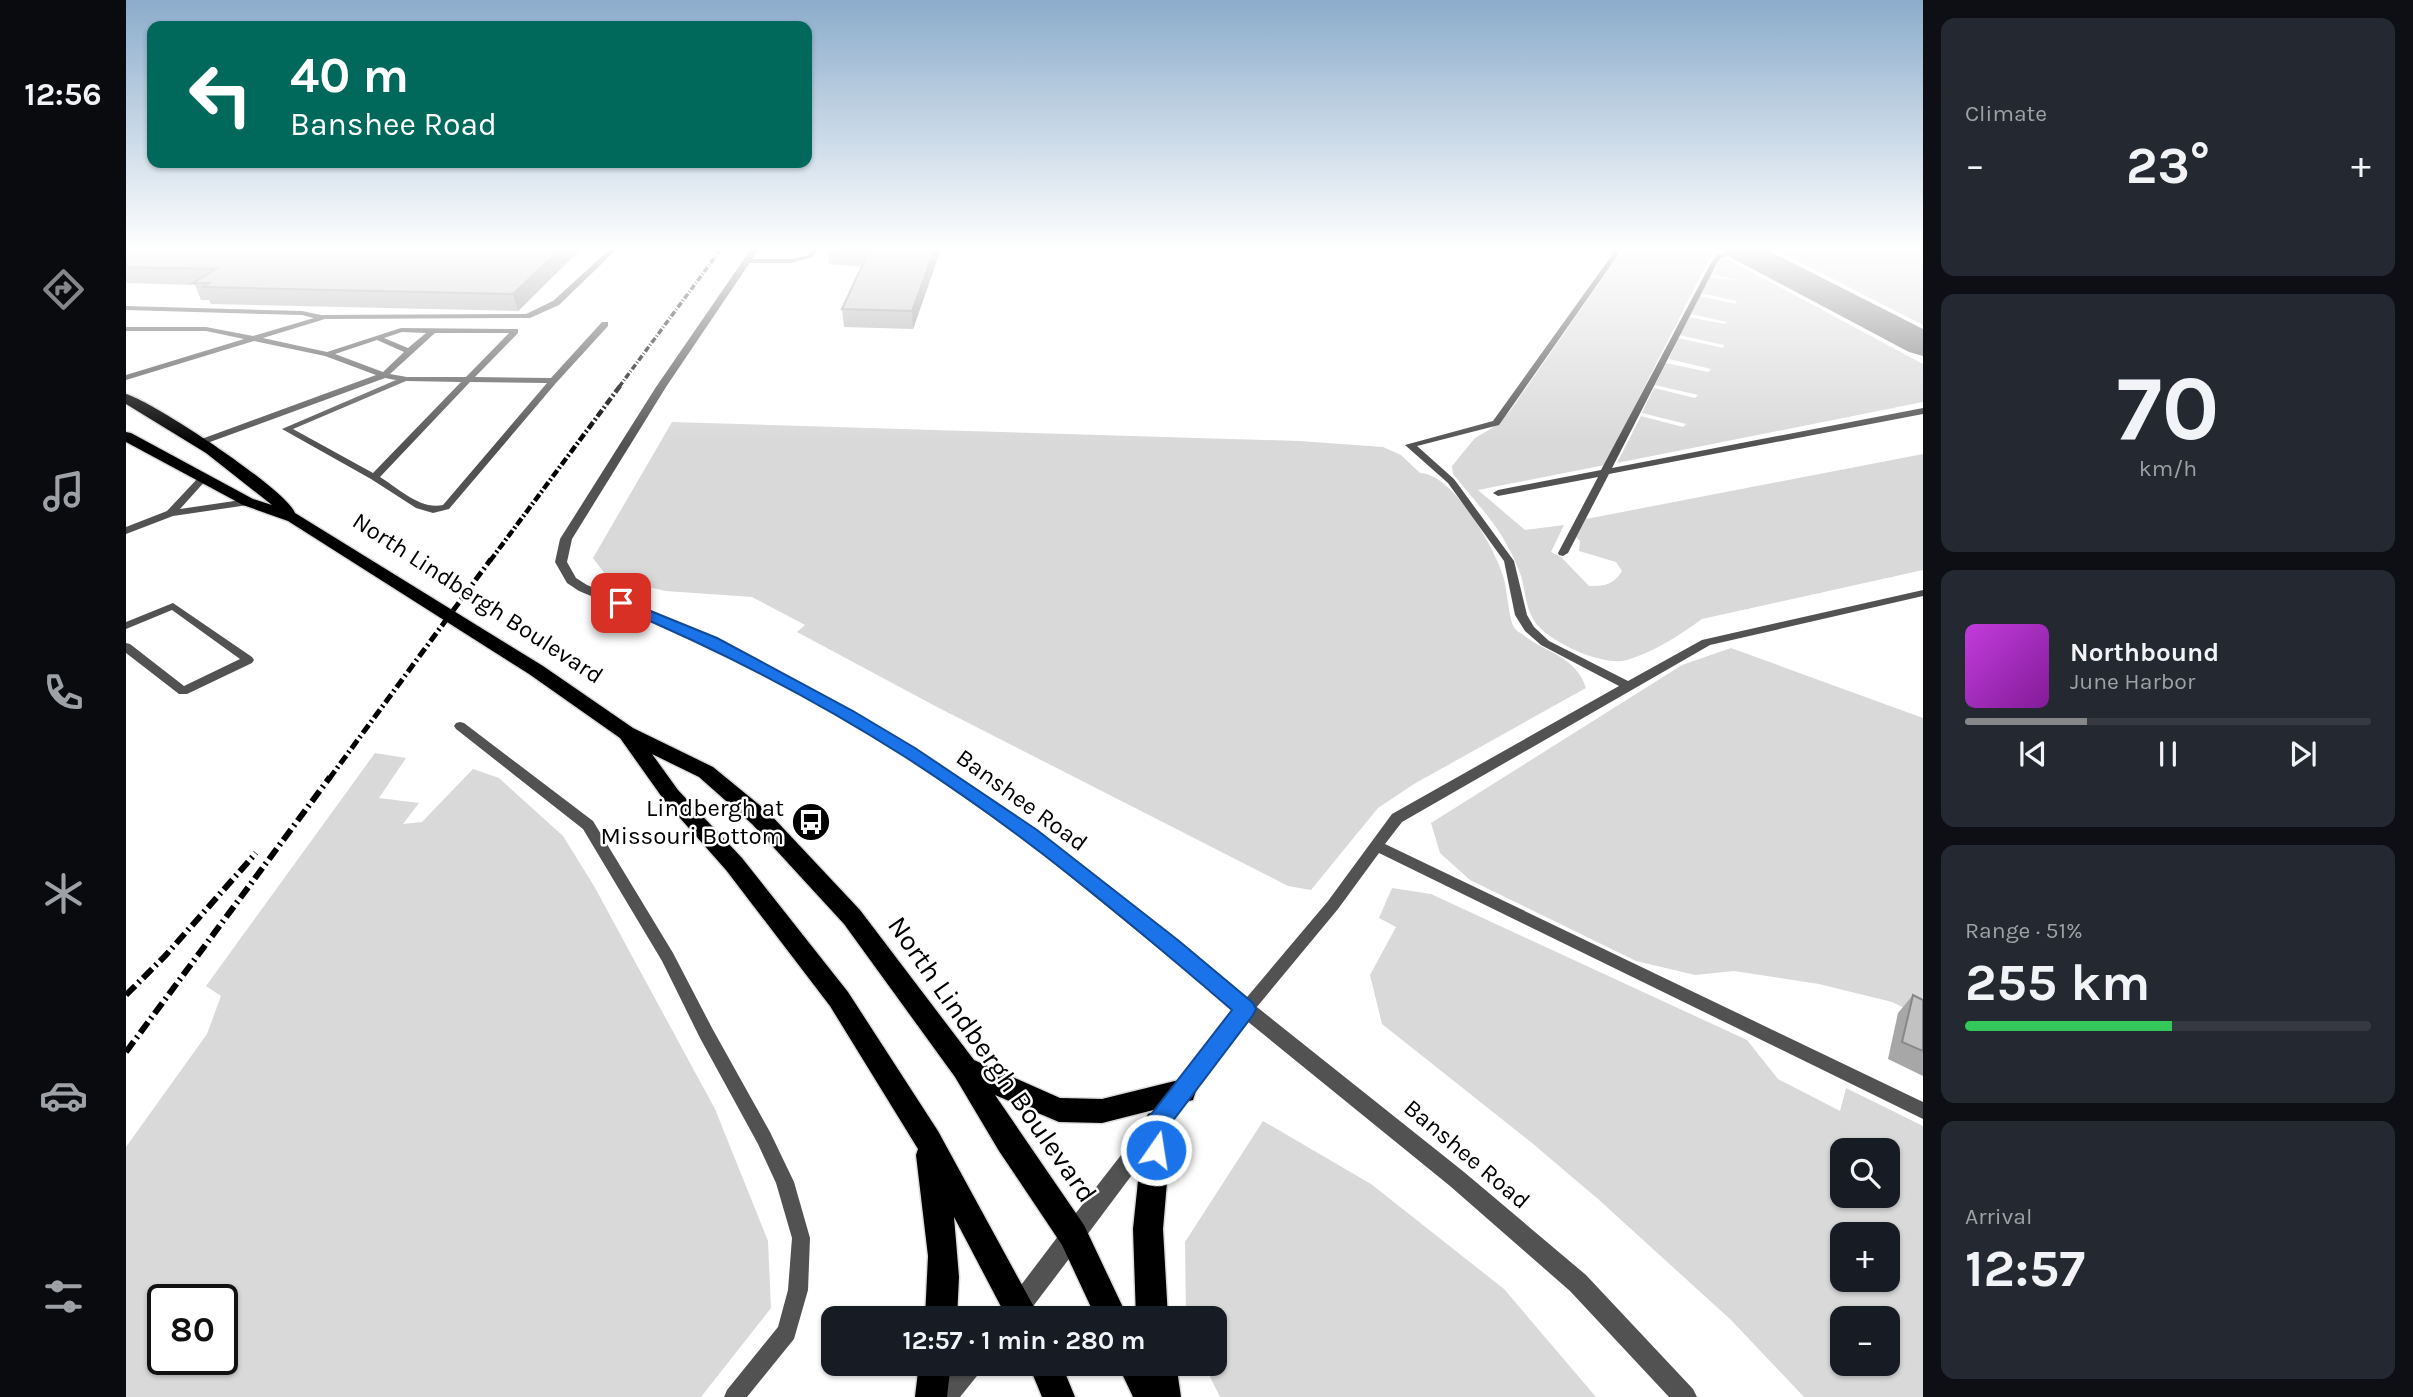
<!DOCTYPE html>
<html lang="en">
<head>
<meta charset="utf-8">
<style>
	:root { --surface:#171b24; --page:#242831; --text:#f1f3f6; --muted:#9ea1a6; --line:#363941; --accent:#858687 }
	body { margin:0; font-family:Karla,sans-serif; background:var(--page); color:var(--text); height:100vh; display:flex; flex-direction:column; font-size:26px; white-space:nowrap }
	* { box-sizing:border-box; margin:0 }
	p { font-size:23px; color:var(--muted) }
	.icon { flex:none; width:38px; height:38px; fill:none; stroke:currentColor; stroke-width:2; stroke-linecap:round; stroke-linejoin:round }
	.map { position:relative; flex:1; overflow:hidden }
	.side { display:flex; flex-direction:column; gap:18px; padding:18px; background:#0d0f14; width:490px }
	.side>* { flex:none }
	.top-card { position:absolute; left:21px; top:21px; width:665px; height:147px; border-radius:14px; box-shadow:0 2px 5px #0004; background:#00695c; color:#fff; overflow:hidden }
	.buttons { position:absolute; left:1704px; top:1138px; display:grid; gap:14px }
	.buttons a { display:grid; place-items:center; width:70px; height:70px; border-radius:14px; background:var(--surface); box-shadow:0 2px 5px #0004; font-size:35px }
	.speed { position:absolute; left:21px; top:1284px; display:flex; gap:14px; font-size:35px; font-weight:700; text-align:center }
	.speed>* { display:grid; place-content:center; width:91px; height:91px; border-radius:50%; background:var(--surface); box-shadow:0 2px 5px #0004; line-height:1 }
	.speed .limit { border:4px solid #111; border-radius:10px; background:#fff; color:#111 }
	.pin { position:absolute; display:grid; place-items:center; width:60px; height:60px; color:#fff; margin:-30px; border-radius:14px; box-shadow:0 4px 10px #0006 }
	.me { position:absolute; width:77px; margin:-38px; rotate:13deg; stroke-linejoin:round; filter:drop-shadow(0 0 5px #0008) }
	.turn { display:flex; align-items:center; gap:24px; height:147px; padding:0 28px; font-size:32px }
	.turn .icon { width:91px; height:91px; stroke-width:2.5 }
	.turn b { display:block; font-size:49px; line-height:60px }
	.big { font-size:52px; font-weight:700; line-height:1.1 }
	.side .widget { flex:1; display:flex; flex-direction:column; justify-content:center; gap:10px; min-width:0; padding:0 24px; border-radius:14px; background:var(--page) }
	.side .dial { align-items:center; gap:0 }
	.dial b { font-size:91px; line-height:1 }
	.song { display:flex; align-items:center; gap:21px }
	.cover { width:84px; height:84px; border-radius:10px; background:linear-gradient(135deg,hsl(290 70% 55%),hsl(290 70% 35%)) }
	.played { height:7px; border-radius:4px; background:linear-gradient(90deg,var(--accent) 30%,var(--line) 30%) }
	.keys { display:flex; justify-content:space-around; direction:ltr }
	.heat { display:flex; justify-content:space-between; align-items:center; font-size:38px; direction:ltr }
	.charge { height:10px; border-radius:5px; background:linear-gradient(90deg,#34c759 51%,var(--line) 0) }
	.trip { position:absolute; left:695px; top:1306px; width:406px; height:70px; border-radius:14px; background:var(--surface); box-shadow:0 2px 5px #0004; font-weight:700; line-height:70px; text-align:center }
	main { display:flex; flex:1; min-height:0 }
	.dock { display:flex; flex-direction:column; width:126px; justify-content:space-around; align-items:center; background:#090b0e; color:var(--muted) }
	.dock .icon { width:49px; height:49px }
	.dock .active { color:var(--accent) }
	.dock b { font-size:32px; color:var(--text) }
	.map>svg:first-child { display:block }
	.green { fill:#d9d9d9; fill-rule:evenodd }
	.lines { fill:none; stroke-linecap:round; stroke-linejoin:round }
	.taxiway { fill:#808080; fill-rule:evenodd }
	.trunk-casing { stroke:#dbdbdb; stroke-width:3 }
	.service { fill:#525252; fill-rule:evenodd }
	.minor { fill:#525252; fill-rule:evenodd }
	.tertiary { fill:#525252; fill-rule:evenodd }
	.trunk { fill:#000; fill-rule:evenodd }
	.rail-far3 { stroke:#000; stroke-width:3.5; stroke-dasharray:6 2 1 2; stroke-linecap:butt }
	.rail-far2 { stroke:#000; stroke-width:4.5; stroke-dasharray:8 2.5 2 2.5; stroke-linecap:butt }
	.rail-far1 { stroke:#000; stroke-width:5; stroke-dasharray:10 3.5 2 3.5; stroke-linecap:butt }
	.rail { stroke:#000; stroke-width:6; stroke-dasharray:13 4.5 2 4.5; stroke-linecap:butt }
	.wall { fill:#a7a7a7 }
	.shaded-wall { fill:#888 }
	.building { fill:#c2c2c2; stroke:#888; stroke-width:2 }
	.route { fill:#1a73e8; stroke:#114b97; stroke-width:2 }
	.labels { text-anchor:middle; stroke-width:5; stroke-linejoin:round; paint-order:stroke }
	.street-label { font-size:24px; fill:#000; stroke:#fff }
	.poi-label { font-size:24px; fill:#000; stroke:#fff; text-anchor:end }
	.near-street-label { font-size:28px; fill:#000; stroke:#fff }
</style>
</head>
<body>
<main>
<nav class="dock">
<b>12:56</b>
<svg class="icon active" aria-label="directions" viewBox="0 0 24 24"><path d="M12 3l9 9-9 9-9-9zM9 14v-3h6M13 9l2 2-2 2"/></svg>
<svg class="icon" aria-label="music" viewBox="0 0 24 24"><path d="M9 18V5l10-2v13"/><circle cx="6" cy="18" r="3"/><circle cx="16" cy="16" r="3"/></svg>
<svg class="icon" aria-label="phone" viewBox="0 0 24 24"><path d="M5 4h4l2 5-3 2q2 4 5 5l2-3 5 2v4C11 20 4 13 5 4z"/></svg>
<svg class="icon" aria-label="climate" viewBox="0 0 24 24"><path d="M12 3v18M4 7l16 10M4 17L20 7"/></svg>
<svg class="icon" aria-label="car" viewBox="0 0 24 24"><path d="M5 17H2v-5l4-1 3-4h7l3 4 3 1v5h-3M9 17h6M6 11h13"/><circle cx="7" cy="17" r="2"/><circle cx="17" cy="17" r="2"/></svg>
<svg class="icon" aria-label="filters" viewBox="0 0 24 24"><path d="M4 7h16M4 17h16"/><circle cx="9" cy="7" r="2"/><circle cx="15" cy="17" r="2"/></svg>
</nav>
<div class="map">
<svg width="1797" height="1397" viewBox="0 0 1797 1397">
	<rect width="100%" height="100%" fill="#fff"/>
	<!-- green -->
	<path class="green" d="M1497,249H1583L1593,254L1585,257L1571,283L1479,465L1352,490L1399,530L1438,525L1425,552L1435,557L1463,586C1479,586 1487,585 1496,571L1490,562L1453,551L1454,541L1450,537L1460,519L1797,454V570L1576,619C1554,635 1528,652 1501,660C1477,667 1423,642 1409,622C1399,607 1400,593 1395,576C1392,567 1387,556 1382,547C1369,521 1345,497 1327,474L1326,466L1349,438L1366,428L1384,411Z
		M1660,249H1797V325L1650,250Z
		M1599,258L1797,364V402L1491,463L1515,416L1557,427L1560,424L1516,413L1528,388L1569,398L1572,395L1529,385L1540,363L1582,372L1585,369L1543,359L1552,338L1597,348L1598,345L1553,335L1562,317L1599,324L1601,322L1565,314L1574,296L1609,304L1611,301L1575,293L1584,277L1616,281L1586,275L1595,259Z
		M546,422L1173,441L1257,447L1275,455L1294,473C1327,473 1370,550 1378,579C1381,590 1383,620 1388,627C1389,630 1393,632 1396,634C1419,653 1450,656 1460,688L1288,784L1252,808L1185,890L1162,886L811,707L671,632L679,625L626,597L540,591L513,585L479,574L467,558Z
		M1605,648L1797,718V1017L1766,1002L1693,984L1608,971L1569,975L1510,961L1344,880L1314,853L1305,823L1556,665Z
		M249,753L280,758L253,798L293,803L277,824L296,822L347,769L373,778L437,836L468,886L589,1109L642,1241L645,1308L575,1397H0V1147L81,1034L95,996L80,986ZM96,1300V1360H37V1300Z
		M1266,888L1305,894L1621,1040L1652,1079L1714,1111L1720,1088L1797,1126V1397H1678L1605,1320L1472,1199L1406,1143L1256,1024L1244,975L1270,927L1253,918ZM1717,1150H1762V1195H1717ZM1717,1234H1762V1279H1717ZM1717,1318H1762V1363H1717Z
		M1137,1121L1245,1184L1378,1289L1470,1397H1094L1077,1363H1088V1318H1060L1059,1242Z"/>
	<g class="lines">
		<!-- taxiway -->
		<path class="taxiway" d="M1597,249H1639L1797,329V356L1783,352L1602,256Z"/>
		<!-- trunk casing -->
		<g class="trunk-casing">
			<path id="trunk" d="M0,394C28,402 161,490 169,513L417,666L507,728L587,767L642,812L734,910L848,1060L934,1098L976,1099L1057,1079L1067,1082L1070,1091L1067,1100L976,1123L933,1122L869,1095L958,1225L1002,1318H970L936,1245L873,1151L829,1077L718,924L626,824L573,777L526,754L552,790L616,858L722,992L812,1131L914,1318H881L828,1217L833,1277L831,1318H799L802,1256L790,1155L792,1149L704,1006L600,870L538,800L494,738L403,674L162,521L117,505L0,442V432L5,433L127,499L146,505L80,453L0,404Z
				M1032,1110L1042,1114L1046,1123L1037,1229L1042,1318H1010L1007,1229L1018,1123L1022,1114Z
				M793,1363H825L821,1397H789Z
				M902,1363H935L949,1397H916Z
				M991,1363H1050L1055,1397H1007Z"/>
		</g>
		<!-- service -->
		<path class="service" d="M484,249H491L433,305L404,318L199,319L137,338L201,352L275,328L389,329H392V333L349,377L425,378L476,322H482V326L430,383L323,509L307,513L290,508L245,479L156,429L270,380L259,378L73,446L70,445V441L250,375L199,356L128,341L0,380V375L118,339L80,331H0V327H80L127,336L188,318L176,315L0,310V306L176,311L195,315L400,314L427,301ZM276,332L300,333L282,348L258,338ZM309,333H383L340,377H281L264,374ZM251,340L278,352L257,372L209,354ZM280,381L335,382L247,473L167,429ZM344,382L421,383L317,505C294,510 272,488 254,477Z
			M686,249H692L687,257L665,263H621L618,261L621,259H665L682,255Z
			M1487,249H1493L1492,255L1373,425L1291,446L1328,479L1388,561L1401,615L1408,627L1423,641L1502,681L1576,640L1797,590V596L1584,645L1276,822L1259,844L1797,1102V1119L1253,853L1212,909L1125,1014L1119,1016L1113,1014L1111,1009L1202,901L1266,814L1493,686L1415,645L1399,631L1389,615L1378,561L1322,483L1279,445L1367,421L1486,255Z
			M1624,249H1638L1596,257L1591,263L1486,468L1797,408V414L1483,474L1442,553L1437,556L1433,555L1432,553L1472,477L1372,496L1367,493L1372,490L1475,470L1585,263L1592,254Z
			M76,476L81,479L54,509L122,499L127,502L122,505L47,516L0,534V527L41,511L73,477Z
			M47,603L126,657L128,660L126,663L61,694H53L0,653V643L4,644L58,686L114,659L46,610L0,629V622Z
			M334,722L338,723L467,821L547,953L586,1028L644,1132L668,1182L684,1238L682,1290L668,1339L621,1397H598L601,1390L652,1327L662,1290L666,1238L650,1183L632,1144L574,1038L536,961L457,829L330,729L328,726L330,723Z"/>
		<!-- minor -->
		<path class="minor" d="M625,249H633L540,387L446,539L441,562L450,578L461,585L591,638L727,711L788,748L910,831L1338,1172L1460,1275L1567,1389L1571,1397H1543L1444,1291L1324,1186L1121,1021L955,1243L947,1246L939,1243L936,1235L939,1227L1108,1010L898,839L778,756L717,717L581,644L453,591L441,583L429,562L434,539L530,387Z"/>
		<!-- tertiary -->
		<path class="tertiary" d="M947,1224L955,1227L958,1235L955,1243L899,1317H883L880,1309L883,1301L939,1227Z
			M832,1363H859L855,1371L834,1397H807L811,1389Z"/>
		<!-- trunk -->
		<use href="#trunk" class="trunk"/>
		<!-- rail-far3 -->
		<path class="rail-far3" d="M493,387L595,249"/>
		<!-- rail-far2 -->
		<path class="rail-far2" d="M364,561L494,386"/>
		<!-- rail-far1 -->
		<path class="rail-far1" d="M203,779L365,559"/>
		<!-- rail -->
		<path class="rail" d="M0,995L39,956L130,853
			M0,1052L204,777"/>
	</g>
	<!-- wall -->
	<path class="wall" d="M0,249H455L392,311L85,304L83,300H75L69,285L0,283Z
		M701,249H815L787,329L718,327L716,309L735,267L703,264Z
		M1787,995L1797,1000V1076L1762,1059L1772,1013Z"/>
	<!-- shaded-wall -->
	<path class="shaded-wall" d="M434,249H455L392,311L387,294Z
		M809,249H815L787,329L786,311Z"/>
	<!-- building -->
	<path class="building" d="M0,249H434L387,294L77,287L83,283H67L90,269L0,267Z
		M712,249H809L786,311L716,309L743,251Z
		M1787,995L1797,1000V1051L1776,1042Z"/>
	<!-- sky -->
	<linearGradient id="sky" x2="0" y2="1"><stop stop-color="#8baccb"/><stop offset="0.56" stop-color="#fff"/><stop offset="1" stop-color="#fff" stop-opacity="0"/></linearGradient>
	<rect width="1797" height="444" fill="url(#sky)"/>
	<!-- route -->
	<path class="route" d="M495,599L591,638L727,711L789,748L911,830L1053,941L1127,1003L1130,1009L1127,1015L1043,1126L1038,1157L1030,1160L1021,1157L1018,1150L1024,1116L1106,1010C1001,920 893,829 776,755C685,697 589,648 489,606L487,603L489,600Z"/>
	<!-- icons -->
	<defs>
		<g id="bus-disc" transform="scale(2.0125)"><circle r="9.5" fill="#000" stroke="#fff"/><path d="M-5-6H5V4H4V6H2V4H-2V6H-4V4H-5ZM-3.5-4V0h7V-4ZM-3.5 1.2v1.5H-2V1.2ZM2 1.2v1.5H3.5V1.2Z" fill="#fff"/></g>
	</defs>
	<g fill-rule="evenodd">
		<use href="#bus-disc" x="685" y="822"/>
	</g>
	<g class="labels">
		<!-- street labels -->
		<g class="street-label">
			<text transform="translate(352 598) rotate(33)" y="8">North Lindbergh Boulevard</text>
			<text transform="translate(896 800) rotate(36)" y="8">Banshee Road</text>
			<text transform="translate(1341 1154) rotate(40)" y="8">Banshee Road</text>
		</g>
		<!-- poi labels -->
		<g class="poi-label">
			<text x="658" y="816">Lindbergh at<tspan x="658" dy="28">Missouri Bottom</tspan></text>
		</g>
		<!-- near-street labels -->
		<g class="near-street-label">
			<text transform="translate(867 1059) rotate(55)" y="10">North Lindbergh Boulevard</text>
		</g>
	</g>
</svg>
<div class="buttons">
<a><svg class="icon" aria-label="search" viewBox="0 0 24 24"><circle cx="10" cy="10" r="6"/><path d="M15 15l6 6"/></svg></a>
<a>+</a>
<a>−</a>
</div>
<div class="speed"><div class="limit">80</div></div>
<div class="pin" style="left:495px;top:603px;background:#d93025"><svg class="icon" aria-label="arrive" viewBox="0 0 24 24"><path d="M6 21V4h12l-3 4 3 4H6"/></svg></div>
<svg class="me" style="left:1030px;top:1150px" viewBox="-20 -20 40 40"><circle r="17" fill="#1a73e8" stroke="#fff" stroke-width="3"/><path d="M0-11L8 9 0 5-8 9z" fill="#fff"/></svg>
<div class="trip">12:57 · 1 min · 280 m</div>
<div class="top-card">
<div class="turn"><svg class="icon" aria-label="left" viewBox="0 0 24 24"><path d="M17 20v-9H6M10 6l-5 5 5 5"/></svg><div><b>40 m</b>Banshee Road</div></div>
</div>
</div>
<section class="side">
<div class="widget"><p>Climate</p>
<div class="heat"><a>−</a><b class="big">23°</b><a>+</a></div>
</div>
<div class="widget dial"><b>70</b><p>km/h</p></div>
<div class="widget">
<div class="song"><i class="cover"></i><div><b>Northbound</b><p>June Harbor</p></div></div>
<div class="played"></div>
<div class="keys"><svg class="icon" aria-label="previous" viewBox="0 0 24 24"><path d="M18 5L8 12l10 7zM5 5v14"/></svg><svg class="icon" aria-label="pause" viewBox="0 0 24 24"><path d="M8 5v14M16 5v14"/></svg><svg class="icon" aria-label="next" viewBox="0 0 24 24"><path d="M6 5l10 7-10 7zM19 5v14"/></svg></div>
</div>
<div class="widget"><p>Range · 51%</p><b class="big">255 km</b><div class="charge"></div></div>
<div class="widget"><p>Arrival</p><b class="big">12:57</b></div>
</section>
</main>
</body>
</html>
